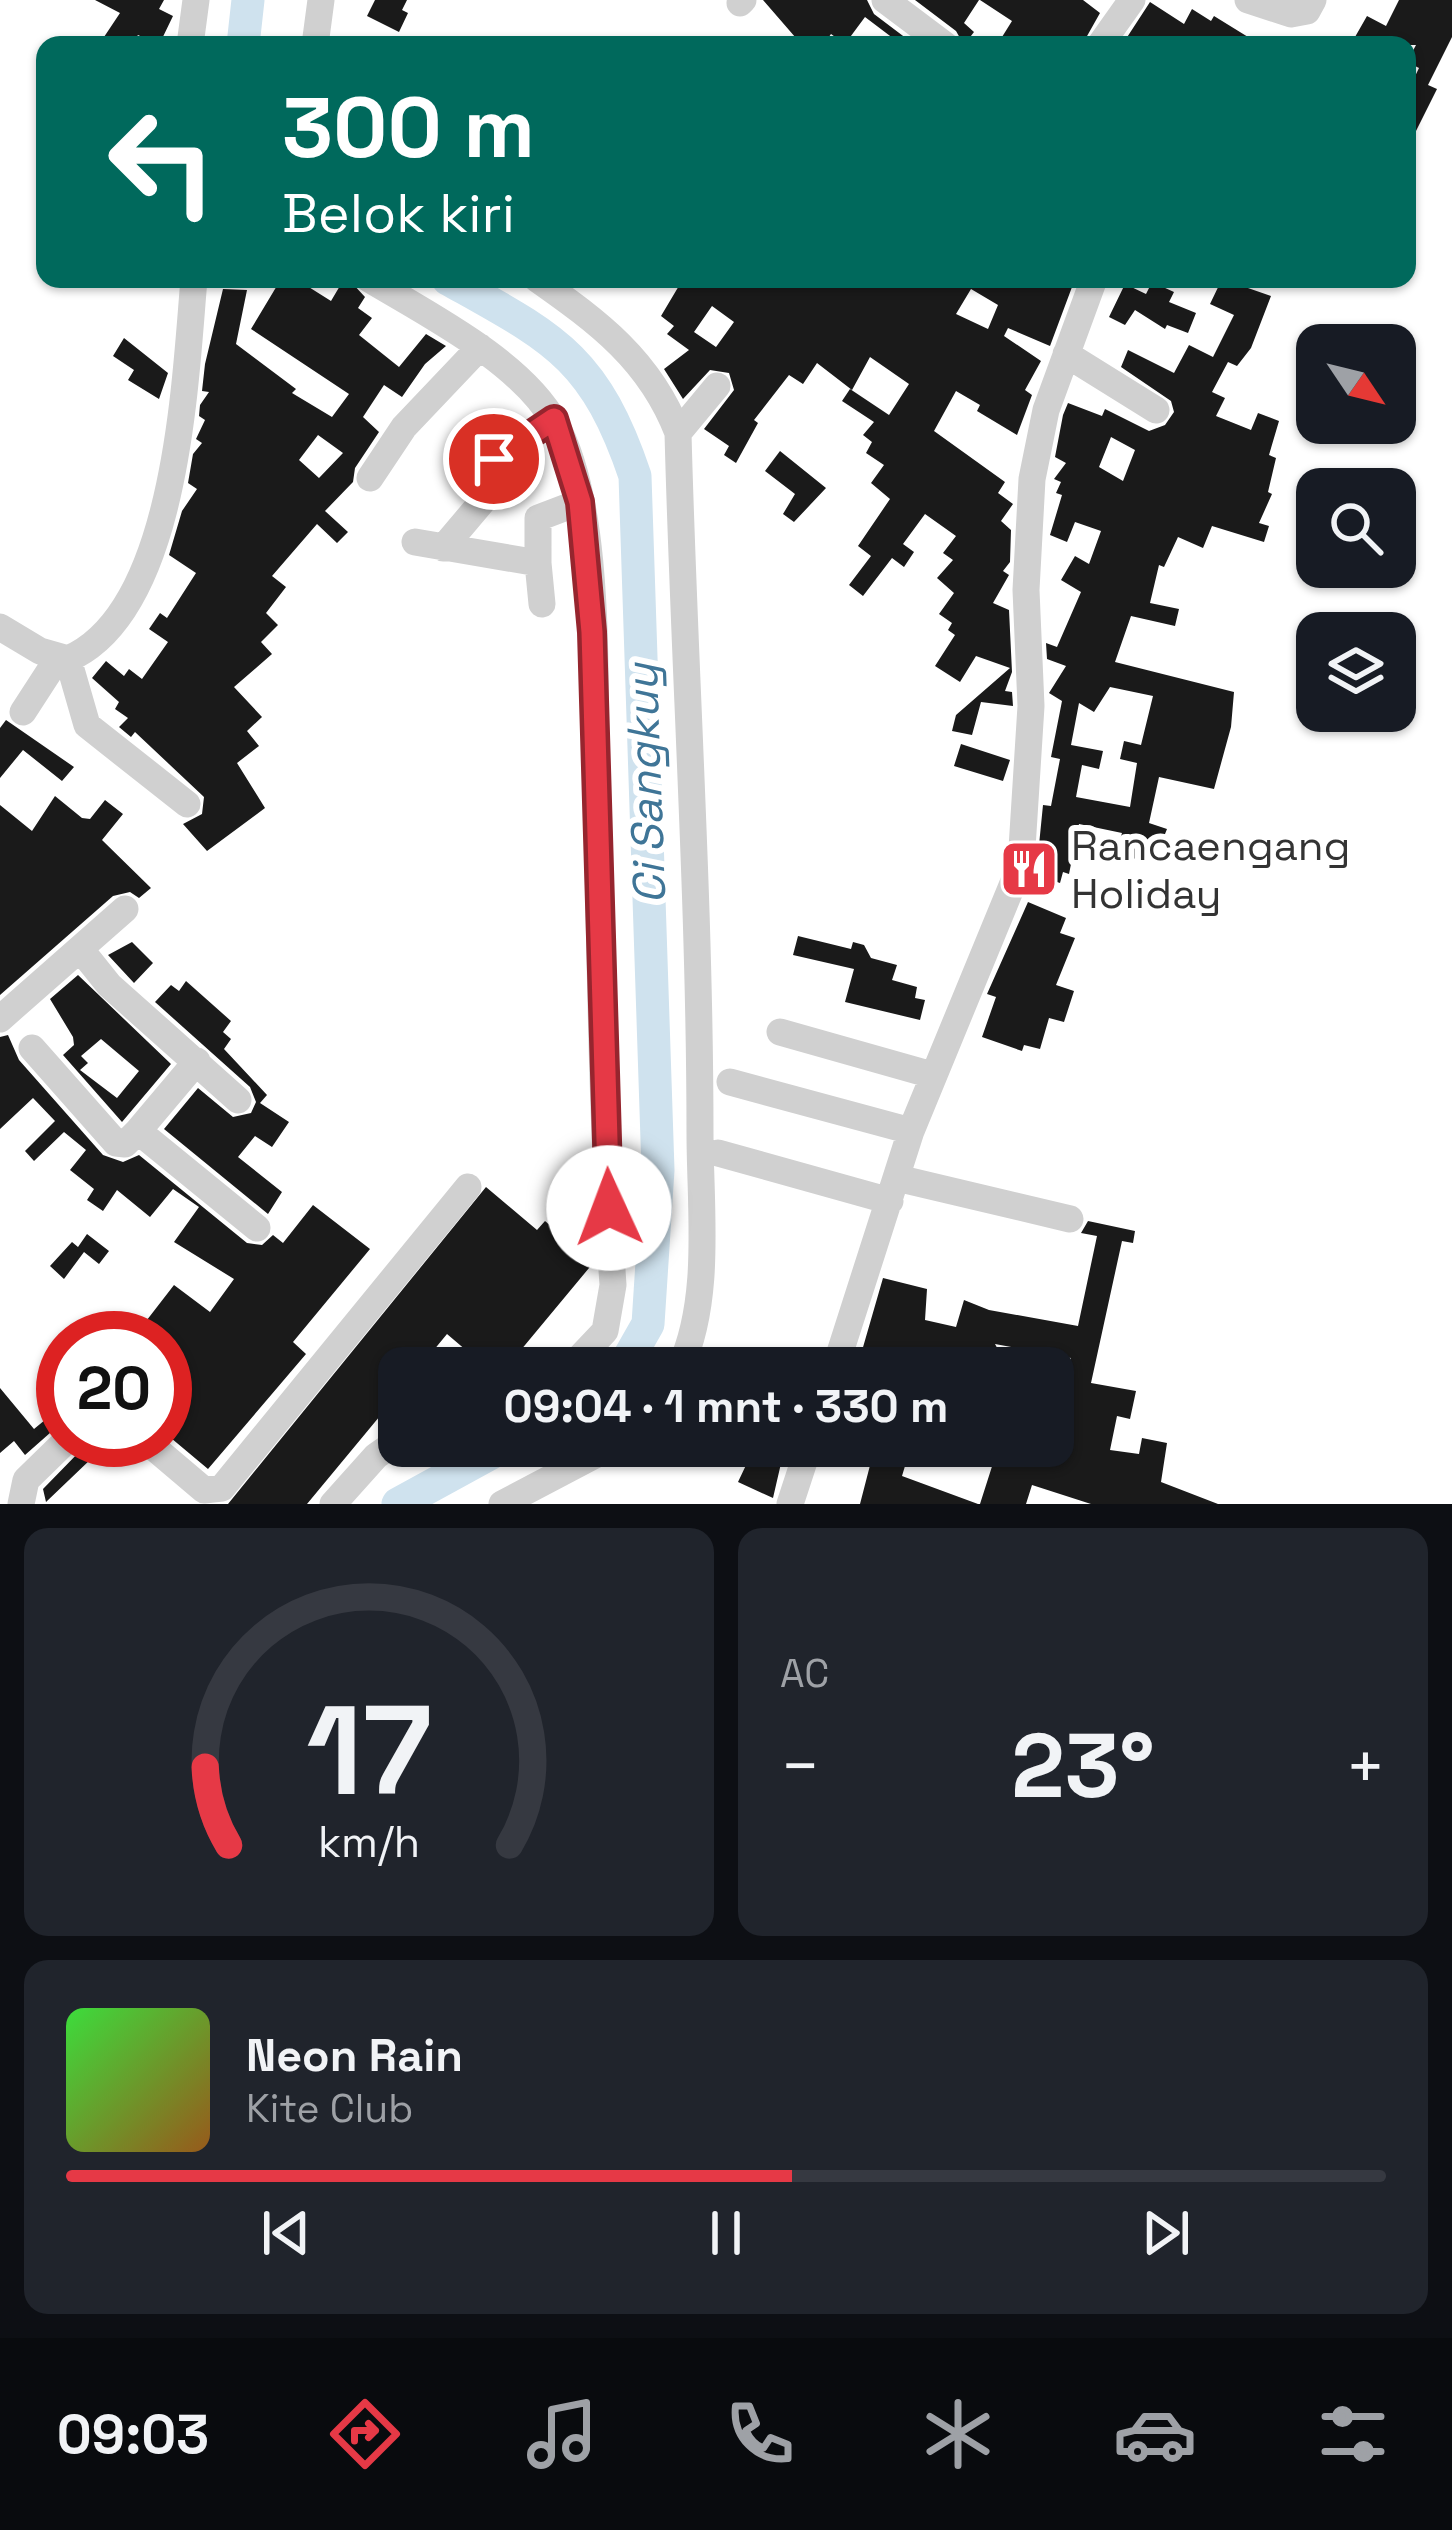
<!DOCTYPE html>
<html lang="id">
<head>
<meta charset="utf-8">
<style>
	:root { --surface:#171b24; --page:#20242c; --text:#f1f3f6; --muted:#9ea1a6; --line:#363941; --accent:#e63946 }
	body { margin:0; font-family:"Space Grotesk",sans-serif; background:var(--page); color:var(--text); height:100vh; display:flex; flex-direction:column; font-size:45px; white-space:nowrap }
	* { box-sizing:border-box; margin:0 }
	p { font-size:39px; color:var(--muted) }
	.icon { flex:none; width:66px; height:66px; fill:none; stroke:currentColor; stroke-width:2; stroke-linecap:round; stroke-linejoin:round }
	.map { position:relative; height:1504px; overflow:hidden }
	.drawer { display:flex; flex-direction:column; gap:24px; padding:24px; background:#0d0f14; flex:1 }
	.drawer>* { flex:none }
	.guide { position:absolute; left:36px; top:36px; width:1380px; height:252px; border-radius:24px; box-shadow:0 3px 9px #0004; background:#00695c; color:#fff; overflow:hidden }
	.needle { width:78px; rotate:125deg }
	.tools { position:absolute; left:1296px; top:324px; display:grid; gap:24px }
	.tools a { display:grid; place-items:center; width:120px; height:120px; border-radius:24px; background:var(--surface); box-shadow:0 3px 9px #0004; font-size:60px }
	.speed { position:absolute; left:36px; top:1311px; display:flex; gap:24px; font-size:60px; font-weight:700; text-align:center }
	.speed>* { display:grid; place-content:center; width:156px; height:156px; border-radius:50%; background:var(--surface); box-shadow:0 3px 9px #0004; line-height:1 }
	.speed .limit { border:18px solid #d22; background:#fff; color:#111 }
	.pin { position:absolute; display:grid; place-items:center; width:102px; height:102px; color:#fff; margin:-51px; border:6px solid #fff; border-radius:50%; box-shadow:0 3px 12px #0007 }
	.me { position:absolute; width:132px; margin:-66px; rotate:358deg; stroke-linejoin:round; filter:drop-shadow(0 0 9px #0008) }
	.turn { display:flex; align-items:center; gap:42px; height:252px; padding:0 48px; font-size:54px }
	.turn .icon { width:156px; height:156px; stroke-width:2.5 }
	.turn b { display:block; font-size:84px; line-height:102px }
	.big { font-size:90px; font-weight:700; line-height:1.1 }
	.drawer .card { flex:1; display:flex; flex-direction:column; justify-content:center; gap:18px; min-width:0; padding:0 42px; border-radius:24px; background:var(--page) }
	.drawer .dial { align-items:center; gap:0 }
	.dial svg { height:312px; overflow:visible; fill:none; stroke:var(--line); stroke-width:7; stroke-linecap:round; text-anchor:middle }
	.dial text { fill:var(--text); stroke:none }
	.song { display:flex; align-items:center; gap:36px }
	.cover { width:144px; height:144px; border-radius:18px; background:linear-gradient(135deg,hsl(120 70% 55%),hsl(30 70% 35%)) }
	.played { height:12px; border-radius:6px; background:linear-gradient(90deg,var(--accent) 55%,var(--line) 55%) }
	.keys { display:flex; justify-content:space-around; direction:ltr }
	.heat { display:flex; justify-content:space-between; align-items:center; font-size:66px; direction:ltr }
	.drawer .tiles { flex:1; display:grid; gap:24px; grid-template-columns:1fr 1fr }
	.card:last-child { grid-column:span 2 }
	.trip { position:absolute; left:378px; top:1347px; width:696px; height:120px; border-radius:24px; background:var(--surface); box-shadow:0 3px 9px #0004; font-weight:700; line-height:120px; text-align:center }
	.menu { display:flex; height:192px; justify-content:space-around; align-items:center; background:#090b0e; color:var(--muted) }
	.menu .icon { width:84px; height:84px }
	.menu .selected { color:var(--accent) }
	.menu b { font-size:54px; color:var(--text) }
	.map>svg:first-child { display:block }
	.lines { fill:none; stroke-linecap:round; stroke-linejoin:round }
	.river { stroke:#cfe2ee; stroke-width:33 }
	.building { fill:#1a1a1a; fill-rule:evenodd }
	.minor { stroke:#d0d0d0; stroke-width:27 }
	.route-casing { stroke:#96252e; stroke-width:30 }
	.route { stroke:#e63946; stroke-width:21 }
	.labels { text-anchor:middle; stroke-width:12; stroke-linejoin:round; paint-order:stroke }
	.poi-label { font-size:42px; fill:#333; stroke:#fff; text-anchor:start }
	.water-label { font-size:45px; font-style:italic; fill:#3f7597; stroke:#fff }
</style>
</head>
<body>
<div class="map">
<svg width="1452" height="1504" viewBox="0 0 1452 1504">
	<rect width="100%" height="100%" fill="#fff"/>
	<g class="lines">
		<!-- river -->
		<path class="river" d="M243,45L248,0
			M448,279C553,338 594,355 635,476L658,1170L648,1324L623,1368
			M398,1504L504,1446"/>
	</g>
	<!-- building -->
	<path class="building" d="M95,0H164L159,9L173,16L159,45L138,35L131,45H115L104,37L120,13Z
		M375,0H407L402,10L408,13L399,32L367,16Z
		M763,0H867L874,14L915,45H902L865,17L845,44L831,34L823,45H802Z
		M915,0H979L964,23L974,32L964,45L956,31Z
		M980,0H1083L1100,13L1082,45H997L1012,21Z
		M1399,0H1452V37L1428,85L1437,89L1407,149V93L1419,68L1407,62L1416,45H1371L1355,37L1367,16L1386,26Z
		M1150,2L1184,24L1192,9L1211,21L1214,16L1261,45H1122Z
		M281,279H307L304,284L331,301L344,279L352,283L365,297L358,308L372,318L359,335L399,367L426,334L446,346L425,364L402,397L384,385L363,417L379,432L355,468L353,482L325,511L348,532L337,543L317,524L272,576L286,587L266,613L278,625L261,642L272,654L234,687L262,717L247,731L259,746L237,763L265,808L207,851L183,824L202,814L204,797L135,732L131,737L119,727L128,718L115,709L119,702L92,678L106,661L124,676L129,669L142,679L168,642L149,629L160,613L167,618L196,573L169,555L182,511L197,489L188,483L193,454L202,443L196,439L205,420L199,416L200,405L209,392L202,391L205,364L223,289L247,290L236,344L296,389L292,393L332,417L349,394L251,329ZM318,435L343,453L319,478L299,460Z
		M683,279H1075L1050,346L1008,328L1004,336L1041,361L1025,390L1032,395L1017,435L977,411L980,405L956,391L934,431L1005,482L998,493L1013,504L1001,521L1011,530L1010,562L1003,571L1009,575L993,603L1009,610L1012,672L1005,691L1012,692L1013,706L981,702L972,735L952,731L956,715L1010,668L976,656L960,682L935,666L955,635L948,630L952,623L939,614L954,593L937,578L953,560L943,553L956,536L925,514L903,544L914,552L904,567L892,558L863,596L849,585L871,556L858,546L890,499L871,483L884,465L866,453L872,442L863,435L874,422L842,401L850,389L889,415L909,384L870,357L852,390L817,363L803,384L789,375L754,420L758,423L736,463L724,455L729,446L704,429L734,390L729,373L710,370L683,399L664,369L689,350L667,334L674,326L661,316ZM971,289L998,305L988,329L956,314ZM712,306L734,322L716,347L694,332Z
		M1222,279L1271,296L1251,348L1237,366L1228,362L1212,392L1225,398L1216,416L1251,430L1258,413L1279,421L1269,455L1276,458L1268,492L1272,494L1259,523L1269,526L1264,542L1212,526L1203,548L1178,537L1164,567L1159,565L1150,603L1179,609L1175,626L1131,616L1115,662L1234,692L1231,727L1214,789L1159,777L1149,823L1167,829L1161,844L1155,841L1147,863L1116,852L1122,833L1079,824L1069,874L1063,872L1060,883L1036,875L1043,805L1051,806L1060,759L1051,757L1062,701L1049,693L1066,666L1047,659L1046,643L1057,647L1081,592L1061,580L1075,556L1089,564L1101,531L1075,522L1067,542L1050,535L1062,495L1056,493L1061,482L1054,479L1066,463L1055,457L1063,415L1068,403L1102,416L1105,409L1149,431L1165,425L1174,412L1171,401L1121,367L1128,350L1174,373L1189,345L1213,357L1234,315L1210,304ZM1111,437L1135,450L1123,481L1099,467ZM1110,687L1153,696L1141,745L1124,741L1120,759L1137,763L1130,807L1076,797L1082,765L1099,769L1103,751L1071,745L1079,703L1094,712Z
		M1152,282L1174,292L1169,302L1196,313L1188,333L1167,325L1165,329L1135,310L1125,325L1109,317L1125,284L1146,294Z
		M124,338L168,373L159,399L128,380L134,370L113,356Z
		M780,451L826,488L794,522L783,514L795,494L765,471Z
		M6,720L74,767L62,781L23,750L0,778V728Z
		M961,744L1010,760L1003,781L954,766Z
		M55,796L82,818L90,819L105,800L123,814L102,840L151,888L139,898L130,892L113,896L0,995V805L32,831Z
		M1028,902L1066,918L1060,933L1075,938L1056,985L1074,991L1064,1022L1049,1018L1040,1049L1024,1045L1022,1051L982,1037L996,997L987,994Z
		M798,936L851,949L853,942L864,945L871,958L897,965L892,980L917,987L915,998L925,1000L920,1020L845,1002L854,969L793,955Z
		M132,942L153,963L134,983L108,955Z
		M78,975L171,1064L122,1122L63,1055L74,1045L73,1037L50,999ZM101,1039L139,1071L117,1098L80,1070L88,1063L81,1056Z
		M186,981L231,1021L223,1032L231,1039L224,1049L267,1095L260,1103L289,1122L272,1147L255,1136L238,1157L282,1192L268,1214L164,1129L198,1088L233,1117L251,1113L256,1102L250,1087L155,1002L171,985L179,991Z
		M8,1035L19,1060L103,1155L123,1162L139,1155L247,1243L262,1245L273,1235L283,1243L313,1205L370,1249L293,1342L306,1354L208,1469L165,1433V1338H133L174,1285L210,1312L234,1279L174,1242L199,1207L173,1189L150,1217L117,1190L103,1211L87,1200L94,1189L70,1170L86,1150L64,1132L34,1161L25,1151L55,1121L33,1098L0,1129V1037Z
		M486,1187L537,1230L545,1221L594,1262L506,1368H487L447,1334L419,1368H399V1393L307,1504H228Z
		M1088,1221L1135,1231L1133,1243L1122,1241L1091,1383L1136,1391L1130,1419L1117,1416L1110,1450L1139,1454L1142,1438L1167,1443L1161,1482L1218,1504H1091L1032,1485L1026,1504H980L995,1457L1005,1461L1009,1446H1053L1071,1358L995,1344L1008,1368H857L883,1278L927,1289L925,1320L956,1327L964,1300L989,1310L1078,1326L1097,1236L1081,1233Z
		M87,1234L109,1251L99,1264L84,1252L64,1279L50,1266L72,1242L78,1247Z
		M0,1388L34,1429L51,1415L59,1425L25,1455L14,1441L0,1453Z
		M675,1446H785L773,1498L738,1482L747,1463L720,1452L712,1466Z
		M875,1446H911L902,1476L978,1504H860Z
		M83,1448L92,1458L46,1502L43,1489Z"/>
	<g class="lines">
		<!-- minor -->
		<path class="minor" d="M885,0L945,45
			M1248,0L1291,14L1307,11L1313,0
			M740,3L743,0
			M190,45L196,0
			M315,45L321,0
			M1100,45L1132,0
			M369,279C427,314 522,362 555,423C601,506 594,669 596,765C600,938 601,1113 613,1285L605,1331L570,1368
			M537,279C598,322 650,360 678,433C684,666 700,900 700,1134C700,1208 712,1299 680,1368
			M1066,354L1156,410
			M678,433L717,386
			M370,478L404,427L480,347
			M415,542L538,563V518L580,502
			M443,548L492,490L489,463L553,419
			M538,563L542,604
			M0,627L40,651L68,659C177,612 185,382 194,279
			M68,659L87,725L187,804
			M23,712L58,658
			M81,950L109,985L238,1100
			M0,1019L125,909
			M780,1032L932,1075
			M32,1048L116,1143L125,1144L138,1131L257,1228
			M730,1082L911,1131
			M138,1131L197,1061
			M718,1153L890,1201
			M897,1178L1070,1219
			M835,1368L911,1131L1021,864L1031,706L1026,590L1032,479L1046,410L1094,279
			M145,1440L204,1490L222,1488L468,1187
			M21,1504L26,1480L67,1440
			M333,1504L376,1456L399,1440
			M502,1504L612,1446
			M790,1504L809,1446"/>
	</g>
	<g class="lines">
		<!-- route casing -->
		<g class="route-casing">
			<path id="route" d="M494,459L554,419L580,502L592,632L609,1208"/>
		</g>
		<!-- route -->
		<use href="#route" class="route"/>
	</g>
	<!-- icons -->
	<defs>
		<g id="restaurant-square" transform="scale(3)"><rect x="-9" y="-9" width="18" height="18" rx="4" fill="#e63946" stroke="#fff"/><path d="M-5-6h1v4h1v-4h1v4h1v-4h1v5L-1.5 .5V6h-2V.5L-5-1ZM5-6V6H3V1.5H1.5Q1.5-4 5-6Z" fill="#fff"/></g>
	</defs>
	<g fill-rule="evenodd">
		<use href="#restaurant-square" x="1029" y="869"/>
	</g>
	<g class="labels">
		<!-- poi labels -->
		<g class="poi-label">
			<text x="1071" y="860">Rancaengang<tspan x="1071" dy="48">Holiday</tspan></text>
		</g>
		<!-- water labels -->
		<g class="water-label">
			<text transform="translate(645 784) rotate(-92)" y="16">Ci Sangkuy</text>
		</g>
	</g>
</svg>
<div class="tools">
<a><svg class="needle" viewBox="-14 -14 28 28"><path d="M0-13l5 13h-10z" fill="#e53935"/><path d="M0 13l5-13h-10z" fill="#9ea1a6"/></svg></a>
<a><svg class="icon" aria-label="search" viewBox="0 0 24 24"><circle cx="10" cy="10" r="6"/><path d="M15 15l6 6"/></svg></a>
<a><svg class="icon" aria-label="layers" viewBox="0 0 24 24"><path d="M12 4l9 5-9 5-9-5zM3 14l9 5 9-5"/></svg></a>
</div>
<div class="speed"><div class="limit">20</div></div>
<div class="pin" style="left:494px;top:459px;background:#d93025"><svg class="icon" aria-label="arrive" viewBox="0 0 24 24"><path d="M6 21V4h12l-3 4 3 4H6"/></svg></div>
<svg class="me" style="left:609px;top:1208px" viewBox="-20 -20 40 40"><circle r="19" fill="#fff"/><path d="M0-13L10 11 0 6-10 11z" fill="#e63946"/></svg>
<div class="trip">09:04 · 1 mnt · 330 m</div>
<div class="guide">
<div class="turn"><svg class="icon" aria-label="left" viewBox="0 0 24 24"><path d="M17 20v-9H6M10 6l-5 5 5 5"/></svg><div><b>300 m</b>Belok kiri</div></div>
</div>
</div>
<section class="drawer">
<div class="tiles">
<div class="card dial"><svg viewBox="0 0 100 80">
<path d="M14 69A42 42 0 1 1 86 69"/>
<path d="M14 69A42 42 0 0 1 8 49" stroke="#e63946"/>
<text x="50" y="56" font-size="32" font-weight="700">17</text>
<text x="50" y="72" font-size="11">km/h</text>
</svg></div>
<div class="card"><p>AC</p>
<div class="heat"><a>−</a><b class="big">23°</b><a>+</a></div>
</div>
<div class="card">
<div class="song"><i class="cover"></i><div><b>Neon Rain</b><p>Kite Club</p></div></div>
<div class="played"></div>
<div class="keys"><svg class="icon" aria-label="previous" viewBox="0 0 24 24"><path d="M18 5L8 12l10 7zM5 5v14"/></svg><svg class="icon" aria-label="pause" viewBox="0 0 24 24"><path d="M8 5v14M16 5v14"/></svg><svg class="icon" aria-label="next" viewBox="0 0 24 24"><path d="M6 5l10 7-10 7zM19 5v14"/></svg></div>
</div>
</div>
</section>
<nav class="menu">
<b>09:03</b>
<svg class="icon selected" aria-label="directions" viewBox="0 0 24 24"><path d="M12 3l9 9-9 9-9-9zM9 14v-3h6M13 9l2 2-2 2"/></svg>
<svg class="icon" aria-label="music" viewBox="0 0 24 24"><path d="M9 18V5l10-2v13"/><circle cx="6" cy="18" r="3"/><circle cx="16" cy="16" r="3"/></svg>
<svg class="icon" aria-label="phone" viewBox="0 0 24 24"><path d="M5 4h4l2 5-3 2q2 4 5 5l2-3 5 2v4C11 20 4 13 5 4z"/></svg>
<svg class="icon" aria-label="climate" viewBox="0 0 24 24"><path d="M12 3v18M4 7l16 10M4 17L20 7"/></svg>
<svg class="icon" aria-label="car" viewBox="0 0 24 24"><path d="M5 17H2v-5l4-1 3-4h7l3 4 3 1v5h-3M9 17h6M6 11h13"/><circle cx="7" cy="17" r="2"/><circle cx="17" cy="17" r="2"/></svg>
<svg class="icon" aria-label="filters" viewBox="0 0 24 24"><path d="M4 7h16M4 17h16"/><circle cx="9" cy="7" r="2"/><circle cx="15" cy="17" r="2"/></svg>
</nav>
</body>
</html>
